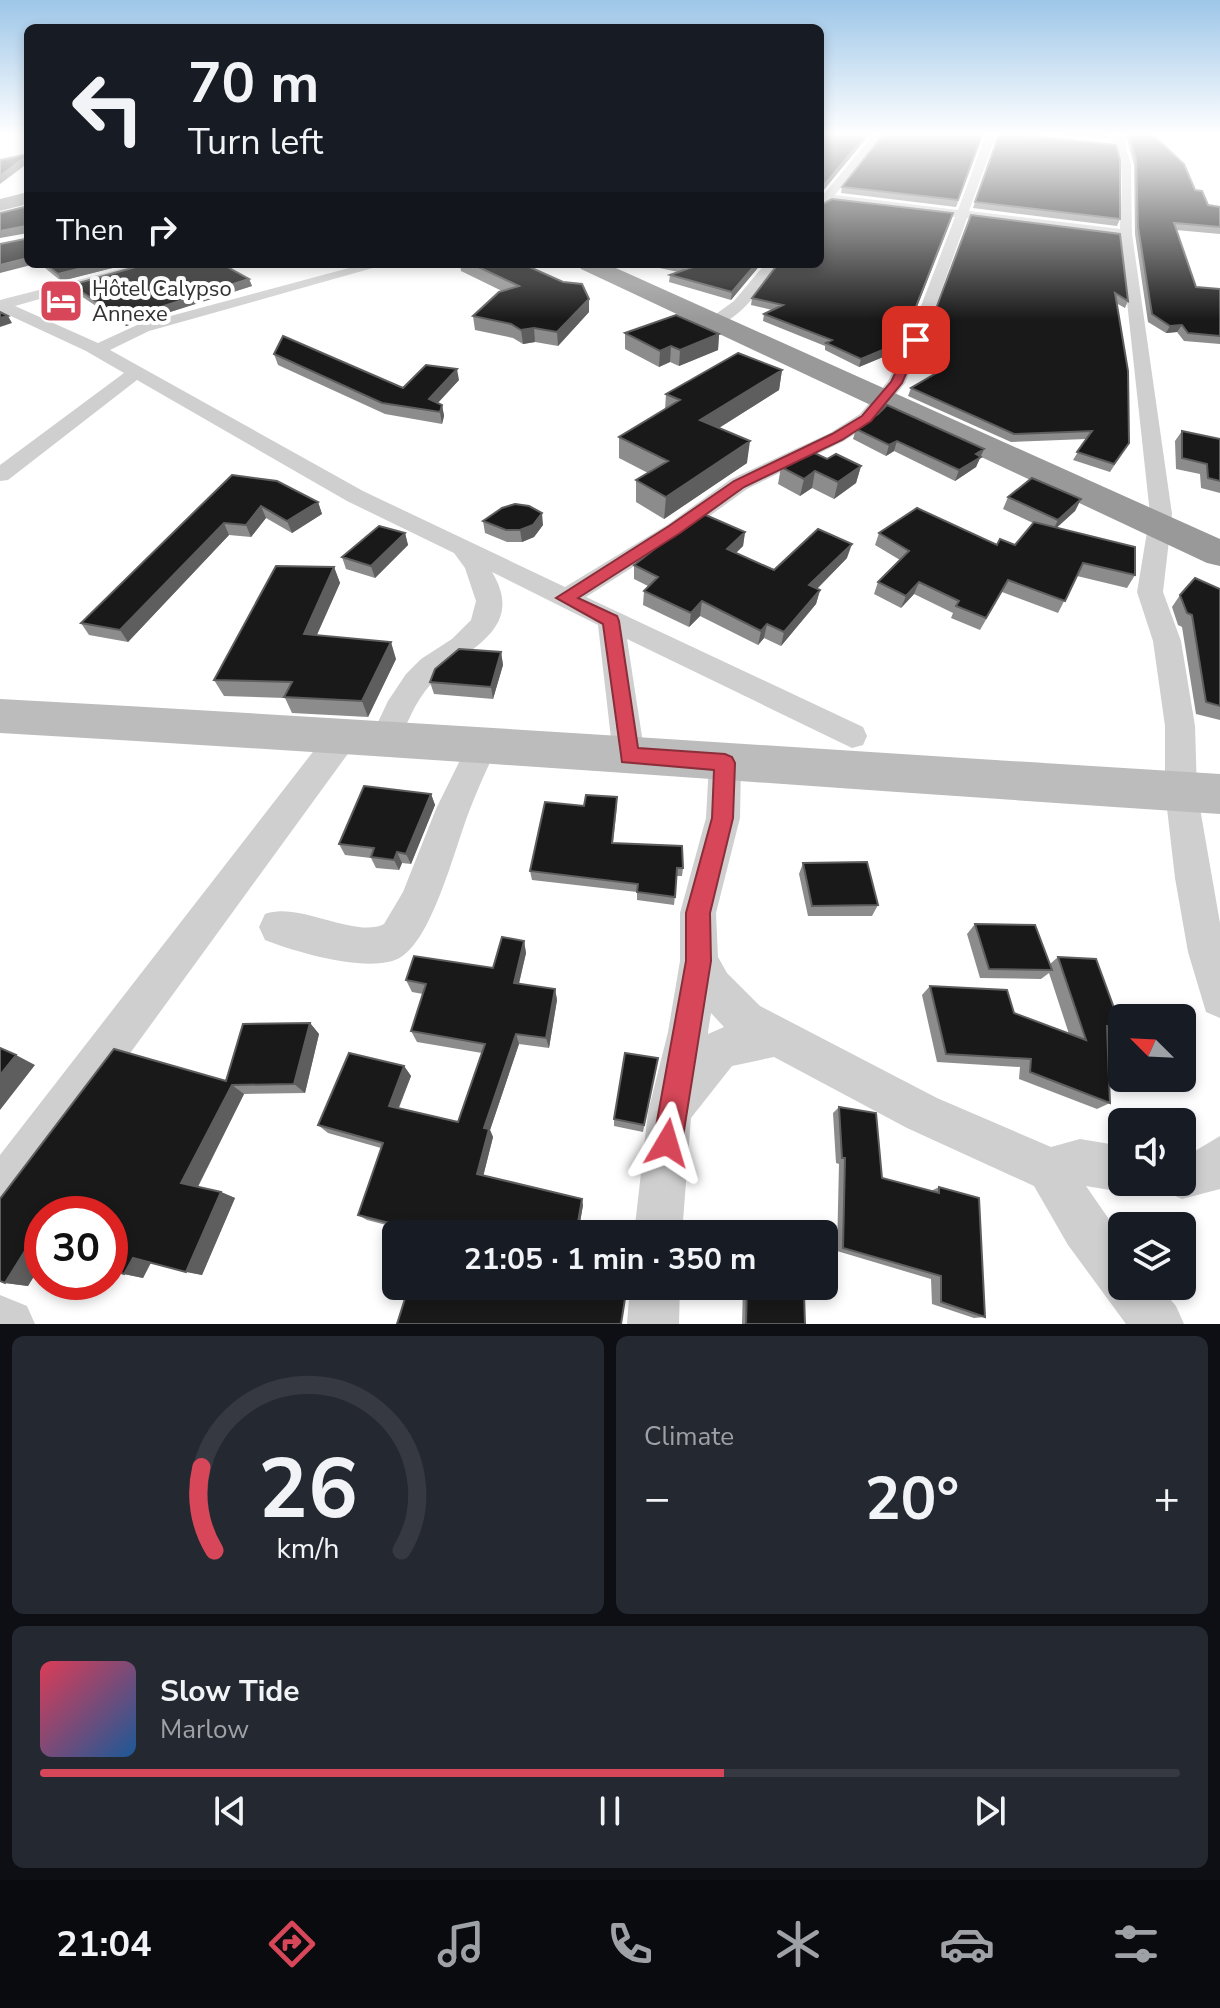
<!DOCTYPE html>
<html lang="en">
<head>
<meta charset="utf-8">
<style>
	:root { --surface:#171b24; --page:#242831; --text:#f1f3f6; --muted:#9ea1a6; --line:#363941; --accent:#d74759 }
	body { margin:0; font-family:"Nunito Sans",sans-serif; background:var(--page); color:var(--text); height:100vh; display:flex; flex-direction:column; font-size:30px; white-space:nowrap }
	* { box-sizing:border-box; margin:0 }
	p { font-size:26px; color:var(--muted) }
	.icon { flex:none; width:44px; height:44px; fill:none; stroke:currentColor; stroke-width:2; stroke-linecap:round; stroke-linejoin:round }
	.map { position:relative; height:1324px; overflow:hidden }
	.sheet { display:flex; flex-direction:column; gap:12px; padding:12px; background:#0d0f14; flex:1 }
	.sheet>* { flex:none }
	.guide { position:absolute; left:24px; top:24px; width:800px; height:244px; border-radius:12px; box-shadow:0 4px 12px #0003; background:#171b24; color:var(--text); overflow:hidden }
	.needle { width:52px; rotate:294deg }
	.buttons { position:absolute; left:1108px; top:1004px; display:grid; gap:16px }
	.buttons a { display:grid; place-items:center; width:88px; height:88px; border-radius:12px; background:var(--surface); box-shadow:0 4px 12px #0003; font-size:40px }
	.speed { position:absolute; left:24px; top:1196px; display:flex; gap:16px; font-size:40px; font-weight:700; text-align:center }
	.speed>* { display:grid; place-content:center; width:104px; height:104px; border-radius:50%; background:var(--surface); box-shadow:0 4px 12px #0003; line-height:1 }
	.speed .limit { border:12px solid #d22; background:#fff; color:#111 }
	.pin { position:absolute; display:grid; place-items:center; width:68px; height:68px; color:#fff; margin:-34px; border-radius:16px; box-shadow:0 4px 12px #0006 }
	.me { position:absolute; width:88px; margin:-44px; rotate:7deg; stroke-linejoin:round; filter:drop-shadow(0 0 6px #0008) }
	.turn { display:flex; align-items:center; gap:28px; height:168px; padding:0 32px; font-size:36px }
	.turn .icon { width:104px; height:104px; stroke-width:2.5 }
	.turn b { display:block; font-size:56px; line-height:68px }
	.then { display:flex; align-items:center; height:76px; padding:0 32px; background:#0003; gap:16px; font-size:30px }
	.big { font-size:60px; font-weight:700; line-height:1.1 }
	.sheet .widget { flex:1; display:flex; flex-direction:column; justify-content:center; gap:12px; min-width:0; padding:0 28px; border-radius:12px; background:var(--page) }
	.sheet .dial { align-items:center; gap:0 }
	.dial svg { height:208px; overflow:visible; fill:none; stroke:var(--line); stroke-width:7; stroke-linecap:round; text-anchor:middle }
	.dial text { fill:var(--text); stroke:none }
	.song { display:flex; align-items:center; gap:24px }
	.cover { width:96px; height:96px; border-radius:12px; background:linear-gradient(135deg,hsl(350 70% 55%),hsl(210 70% 35%)) }
	.played { height:8px; border-radius:4px; background:linear-gradient(90deg,var(--accent) 60%,var(--line) 60%) }
	.keys { display:flex; justify-content:space-around; direction:ltr }
	.heat { display:flex; justify-content:space-between; align-items:center; font-size:44px; direction:ltr }
	.sheet .tiles { flex:1; display:grid; gap:12px; grid-template-columns:1fr 1fr }
	.widget:last-child { grid-column:span 2 }
	.trip { position:absolute; left:382px; top:1220px; width:456px; height:80px; border-radius:12px; background:var(--surface); box-shadow:0 4px 12px #0003; font-weight:700; line-height:80px; text-align:center }
	.menu { display:flex; height:128px; justify-content:space-around; align-items:center; background:#090b0e; color:var(--muted) }
	.menu .icon { width:56px; height:56px }
	.menu .current { color:var(--accent) }
	.menu b { font-size:36px; color:var(--text) }
	.map>svg:first-child { display:block }
	.lines { fill:none; stroke-linecap:round; stroke-linejoin:round }
	.street { fill:#cfcfcf; fill-rule:evenodd }
	.secondary { fill:#bcbcbc; fill-rule:evenodd }
	.highway { fill:#999; fill-rule:evenodd }
	.wall { fill:#8c8c8c }
	.shaded-wall { fill:#5e5e5e }
	.building { fill:#191919; stroke:#5e5e5e; stroke-width:2 }
	.route { fill:#d74759; stroke:#8c2e3a; stroke-width:2 }
	.labels { text-anchor:middle; stroke-width:8; stroke-linejoin:round; paint-order:stroke }
	.far-poi-label { font-size:22px; fill:#323232; stroke:#fff; text-anchor:start }
</style>
</head>
<body>
<div class="map">
<svg width="1220" height="1324" viewBox="0 0 1220 1324">
	<rect width="100%" height="100%" fill="#fff"/>
	<g class="lines">
		<!-- street -->
		<path class="street" d="M873,135H883L835,195L958,210L986,135H996L969,211L1120,229C1120,202 1129,156 1108,135H1119L1124,140L1131,165L1132,234L1172,514L1163,592L1181,641L1195,726L1197,791L1220,923V1018L1206,1012L1188,952L1175,878L1165,791V726L1153,641L1137,592L1150,514L1120,237L967,218L924,340L905,383L874,422L844,441L747,489L683,535L586,597L863,727L867,736L863,745L852,748L627,639L645,756L640,765L629,769L618,765L613,756L598,625L492,572C528,632 462,649 432,683C414,702 407,725 396,748L385,751L374,748L370,739L388,701L406,674L421,659L452,639L471,620L476,601L465,568L454,553L347,501L137,380L8,480L0,481V465L124,373L86,351L0,311V300L140,264H163L15,306L98,343L137,325L364,264H387L149,331L110,350L363,491L565,587L667,525L731,479L830,433L860,414L888,381L908,340L955,217L830,202L820,210V193L824,194Z
			M765,264H779C766,282 734,330 709,325V319L734,301Z
			M344,723L355,726L359,735L355,744L16,1210L0,1217V1155L333,726Z
			M482,734L493,738L497,747C488,767 478,788 470,809C456,844 433,938 401,957C373,975 295,952 265,940L259,927L265,914C298,901 356,939 384,924L403,892L436,809L467,746L471,738Z
			M725,750L736,754L741,763L740,818L716,913L718,957L727,973L760,1006L937,1098L1051,1147L1080,1139L1122,1146V1182H1140L1138,1185L1122,1192L1086,1186L1122,1238V1286H1159L1176,1306L1184,1324H1126L1068,1245L1034,1186L907,1128L774,1057L732,1066L691,1118L682,1234H634L648,1112L668,1032L680,961V913L706,818L709,763L714,754ZM711,1013L724,1027L708,1034V1032Z
			M1220,1136V1189L1182,1199L1166,1192L1161,1182H1182V1153L1195,1151Z
			M630,1286H680L679,1324H627Z
			M0,1295L27,1306L35,1324H0Z"/>
		<!-- secondary -->
		<path class="secondary" d="M0,699C407,721 813,749 1220,774V814C813,787 407,756 0,733Z"/>
		<!-- highway -->
		<path class="highway" d="M28,192V204L0,211V199Z
			M578,264H607L1220,539V566L1207,563L581,269Z"/>
	</g>
	<!-- wall -->
	<path class="wall" d="M983,135L956,207L841,193L842,187Z
		M998,135H1026L1120,219L1117,226L973,208Z
		M1053,135H1109L1107,138Z
		M1122,135H1153L1195,190L1208,205L1220,207V234L1176,230L1196,287L1220,289V344L1184,341L1177,332L1166,333L1148,322L1135,234L1134,165L1127,139Z
		M971,215L1128,301L1125,308L1116,303L1129,443L1110,472L1073,460L1086,439L1011,442L908,396L911,388L935,373L914,370Z
		M40,264H128L61,281Z
		M460,264H523L589,299V312L558,346L535,342L523,344L513,338L475,330L473,316L502,291L461,271Z
		M641,264H761L731,300L669,282L670,275L678,272Z
		M778,264L900,350L859,367L825,350V346L763,321L764,314L772,310L751,305L752,298Z
		M249,279L252,286L126,326L75,292L71,285Z
		M625,333L719,334L718,350L679,366L670,362L659,367L625,349Z
		M274,354L403,388L459,380L438,403L442,405L444,416L442,424L385,414L278,365Z
		M782,370L779,390L719,428L747,463L664,519L636,502V480L648,473L619,458V437L665,410L666,394Z
		M856,429L984,449L976,467L955,481L894,451L886,456L853,439Z
		M1182,431L1220,439V493L1201,488L1200,474L1176,469L1175,441Z
		M827,459L861,466L856,483L834,499L812,488L800,496L778,484L781,467Z
		M232,475L318,502L322,514L292,533L266,518L251,537L229,535L128,642L89,635L81,623Z
		M1008,497L1081,499L1075,511L1057,527L1135,575L1127,588L1077,576L1058,613L1002,592L980,630L951,618L953,613L914,594L901,608L874,594L878,582L900,560L875,545L879,533L997,545H1015L1033,523L1003,509Z
		M483,521L543,525L534,537L522,542H507L485,533Z
		M745,532L743,546L736,553L774,570L847,558L817,589L820,590L816,604L781,646L764,638L758,645L700,616L689,627L643,605L644,591L648,586L634,579V565Z
		M405,533L408,545L375,578L346,569L342,557Z
		M334,567L340,583L317,635L396,659L368,717L292,713L285,698L224,696L214,680Z
		M1220,589V720L1196,714L1182,627L1178,625L1172,607L1180,595Z
		M501,652L503,665L493,699L434,694L430,682Z
		M431,794L435,805L411,864L402,863L399,870L376,868L371,858L345,855L339,844Z
		M584,806H617L613,843L683,868L682,876H677L674,905L637,900V892L532,880L530,871Z
		M803,863L878,905L872,916H808L799,874Z
		M975,924L1050,964L1058,957L1121,1027L1108,1035L1110,1103L1097,1109L1019,1079L1020,1067L937,1062L922,995L930,986L1014,1013L1069,1034L1049,973L1041,979L980,978L967,934Z
		M524,941L526,953L519,984L555,989L557,1000L549,1048L519,1044L490,1130L493,1137L483,1176L583,1205L578,1234H421L367,1220L358,1215L381,1148L328,1133L318,1125L404,1066L411,1076L399,1108L458,1122L482,1053L417,1042L411,1031L423,994L412,992L406,980L493,968Z
		M310,1023L319,1034L305,1093L244,1094L198,1187L221,1192L235,1198L202,1275L151,1263L143,1278L124,1274L110,1269V1214H42V1263L28,1286L5,1283L0,1281V1199L114,1049L226,1081L243,1024Z
		M658,1058L643,1132L614,1126V1119Z
		M839,1107L882,1178L931,1191L939,1187L985,1317L974,1318L932,1304L931,1279L837,1251L839,1164L836,1163L833,1113Z
		M743,1286H758L805,1324H742Z"/>
	<!-- shaded-wall -->
	<path class="shaded-wall" d="M866,135H869L823,191L824,185Z
		M28,155V163L0,184V176Z
		M951,220L900,350L859,367L861,359Z
		M26,226L28,233L0,238V231Z
		M28,258V264H35L0,273V265Z
		M98,264H128L61,281L58,274Z
		M756,264H761L731,300L732,292Z
		M249,279L252,286L126,326L123,319Z
		M589,299V312L558,346L557,332Z
		M8,316L12,323L0,327V318Z
		M1182,325L1177,332L1166,333L1170,326Z
		M534,328L535,342L523,344L521,330Z
		M719,334L718,350L679,366L680,350Z
		M671,346L670,362L659,367L660,351Z
		M457,369L459,380L431,410L429,399Z
		M782,370L779,390L698,441L700,420Z
		M442,405L444,416L442,424L440,412Z
		M750,441L747,463L664,519L666,497Z
		M897,441L894,451L886,456L889,445Z
		M984,449L976,467L955,481L959,470L976,454Z
		M861,466L856,483L834,499L838,482Z
		M815,471L812,488L800,496L804,479Z
		M1081,499L1075,511L1052,532L1058,520Z
		M318,502L322,514L292,533L287,521Z
		M261,506L266,518L251,537L246,525Z
		M542,513L543,525L534,537L522,542L520,530Z
		M224,523L229,535L128,642L120,630Z
		M745,532L743,546L725,563L727,549Z
		M405,533L408,545L375,578L371,566Z
		M852,544L847,558L806,600L809,585Z
		M334,567L340,583L310,650L304,634Z
		M919,582L914,594L901,608L906,596Z
		M820,590L816,604L781,646L784,632Z
		M702,601L700,616L689,627L691,613Z
		M767,624L764,638L758,645L761,631Z
		M391,642L396,659L368,717L362,701Z
		M501,652L503,665L493,699L491,687Z
		M431,794L435,805L411,864L406,854Z
		M397,852L402,863L399,870L394,860Z
		M524,941L526,953L516,995L514,983Z
		M555,989L557,1000L549,1048L546,1038Z
		M310,1023L319,1034L305,1093L294,1084Z
		M516,1034L519,1044L490,1130L493,1137L482,1181L477,1174L484,1128Z
		M16,1055L35,1065L0,1110V1075Z
		M404,1066L411,1076L396,1114L389,1106Z
		M232,1085L244,1094L196,1190L181,1183Z
		M221,1192L235,1198L202,1275L186,1272Z
		M582,1199L583,1205L578,1234H576Z
		M33,1238L42,1240V1263L28,1286L5,1283Z
		M133,1258L151,1262L143,1278L124,1274Z"/>
	<!-- building -->
	<path class="building" d="M820,135H866L824,185H820Z
		M883,135H982L958,200L842,187Z
		M999,135H1026L1116,145L1120,160V219L975,202Z
		M1129,135H1153L1184,164L1195,190L1202,191L1208,205L1220,207V227L1174,223L1196,287L1220,289V336L1188,333L1182,325L1170,326L1152,314L1138,227L1136,159Z
		M28,154V155L0,176V160Z
		M832,199L953,213L902,342L861,359L826,343L832,340L764,314L783,305L752,298L778,264H820V205Z
		M28,206V258L0,265V244L25,239L26,226L0,231V213Z
		M971,215L1120,234L1128,301L1115,293L1128,371L1129,443L1114,464L1077,452L1092,431L1014,434L911,388L945,368L916,362Z
		M45,264H98L58,274Z
		M146,264H222L249,279L123,319L71,285Z
		M472,264H523L563,282L582,284L589,299L557,332L534,328L521,330L511,324L473,316L499,292L519,286Z
		M674,264H756L732,292L670,275L690,268Z
		M0,312L8,316L0,318Z
		M676,315L719,334L680,350L671,346L660,351L625,333Z
		M283,336L403,388L426,365L457,369L429,399L442,405L440,412L382,403L274,354Z
		M738,353L782,370L700,420L750,441L666,497L636,480L668,461L619,437L680,400L666,394Z
		M887,405L984,449L976,454L981,457L959,470L897,441L889,445L856,429L878,414Z
		M1182,431L1220,439V481L1208,478L1207,464L1182,458Z
		M808,450L827,459L836,454L861,466L838,482L815,471L804,479L781,467Z
		M232,475L277,481L318,502L287,521L261,506L246,525L224,523L120,630L81,623Z
		M1032,478L1081,499L1058,520L1008,497Z
		M515,504L529,506L542,513L533,525L520,530H506L483,521L502,508Z
		M917,508L997,545L1000,539L1015,545L1034,522L1135,547V575L1083,563L1065,601L1008,580L986,618L956,606L959,601L919,582L906,596L878,582L909,551L879,533Z
		M701,513L745,532L727,549L774,570L818,529L852,544L809,585L820,590L784,632L767,624L761,631L702,601L691,613L644,591L658,577L634,565Z
		M379,526L405,533L371,566L342,557Z
		M276,566L334,567L304,634L391,642L362,701L284,697L292,682L214,680Z
		M1195,578L1220,589V706L1206,702L1192,615L1187,613L1180,595Z
		M459,649L501,652L491,687L430,682L435,669Z
		M364,786L431,794L406,854L397,852L394,860L371,857L374,848L339,844Z
		M586,795L617,797L612,843L682,846L683,868H677L675,897L637,892L638,884L530,871L545,802L584,806Z
		M867,862L878,905L812,906L803,863Z
		M975,924L1035,925L1052,970L989,969Z
		M502,937L524,941L514,983L555,989L546,1038L516,1034L484,1128L489,1129L477,1174L582,1199L576,1234H425V1232L358,1215L383,1143L318,1125L349,1053L404,1066L389,1106L458,1122L485,1044L411,1031L426,984L406,980L414,956L493,968Z
		M1058,957L1096,959L1121,1027L1107,1026L1110,1103L1030,1072L1031,1059L946,1054L930,986L1007,990L1014,1013L1086,1040Z
		M310,1023L294,1084L232,1085L181,1183L221,1192L186,1272L133,1258L124,1274L110,1269V1214H42V1241L33,1238L5,1283L0,1281V1199L114,1049L226,1081L243,1024Z
		M0,1048L16,1055L0,1075Z
		M625,1053L658,1058L644,1125L614,1119Z
		M839,1107L876,1113L882,1178L939,1193V1187L979,1198L985,1317L941,1302V1276L843,1248L845,1158H842Z
		M409,1286H627L621,1324H397Z
		M747,1286H758L804,1294L805,1324H746Z"/>
	<!-- sky -->
	<linearGradient id="sky" x2="0" y2="1"><stop stop-color="#9dc6e8"/><stop offset="0.42" stop-color="#fff"/><stop offset="1" stop-color="#fff" stop-opacity="0"/></linearGradient>
	<rect width="1220" height="320" fill="url(#sky)"/>
	<!-- route -->
	<path class="route" d="M912,338L921,340L902,383L871,421L842,440L744,487L680,533L578,598L617,616L619,621L638,748L725,754L732,757L735,763L733,818L710,913L711,961L682,1143L678,1153L667,1157L657,1153L653,1143L686,961V913L712,818L714,770L622,762L603,624L556,598L669,526L734,481L832,434L862,416L891,382Z"/>
	<!-- icons -->
	<defs>
		<g id="hotel-square" transform="scale(2.3)"><rect x="-9" y="-9" width="18" height="18" rx="4" fill="#d74759" stroke="#fff"/><path d="M-6-4.5h1.5V1H6V5H4.5V3h-9V5H-6ZM-4 0a1.8 1.8 0 1 1 3.6 0ZM.5 0V-2.5h3Q6-2.5 6 0Z" fill="#fff"/></g>
	</defs>
	<g fill-rule="evenodd">
		<use href="#hotel-square" x="61" y="301"/>
	</g>
	<g class="labels">
		<!-- far-poi labels -->
		<g class="far-poi-label">
			<text x="92" y="296">Hôtel Calypso<tspan x="92" dy="25">Annexe</tspan></text>
		</g>
	</g>
</svg>
<div class="buttons">
<a><svg class="needle" viewBox="-14 -14 28 28"><path d="M0-13l5 13h-10z" fill="#e53935"/><path d="M0 13l5-13h-10z" fill="#9ea1a6"/></svg></a>
<a><svg class="icon" aria-label="sound" viewBox="0 0 24 24"><path d="M4 9h4l5-4v14l-5-4H4zM17 9q2 3 0 6"/></svg></a>
<a><svg class="icon" aria-label="layers" viewBox="0 0 24 24"><path d="M12 4l9 5-9 5-9-5zM3 14l9 5 9-5"/></svg></a>
</div>
<div class="speed"><div class="limit">30</div></div>
<div class="pin" style="left:916px;top:340px;background:#d93025"><svg class="icon" aria-label="arrive" viewBox="0 0 24 24"><path d="M6 21V4h12l-3 4 3 4H6"/></svg></div>
<svg class="me" style="left:667px;top:1143px" viewBox="-20 -20 40 40"><path d="M0-17L14 15 0 8-14 15z" fill="#d74759" stroke="#fff" stroke-width="4"/></svg>
<div class="trip">21:05 · 1 min · 350 m</div>
<div class="guide">
<div class="turn"><svg class="icon" aria-label="left" viewBox="0 0 24 24"><path d="M17 20v-9H6M10 6l-5 5 5 5"/></svg><div><b>70 m</b>Turn left</div></div>
<div class="then">Then<svg class="icon" aria-label="right" viewBox="0 0 24 24"><path d="M7 20v-9h11M14 6l5 5-5 5"/></svg></div>
</div>
</div>
<section class="sheet">
<div class="tiles">
<div class="widget dial"><svg viewBox="0 0 100 80">
<path d="M14 69A42 42 0 1 1 86 69"/>
<path d="M14 69A42 42 0 0 1 9 37" stroke="#d74759"/>
<text x="50" y="56" font-size="32" font-weight="700">26</text>
<text x="50" y="72" font-size="11">km/h</text>
</svg></div>
<div class="widget"><p>Climate</p>
<div class="heat"><a>−</a><b class="big">20°</b><a>+</a></div>
</div>
<div class="widget">
<div class="song"><i class="cover"></i><div><b>Slow Tide</b><p>Marlow</p></div></div>
<div class="played"></div>
<div class="keys"><svg class="icon" aria-label="previous" viewBox="0 0 24 24"><path d="M18 5L8 12l10 7zM5 5v14"/></svg><svg class="icon" aria-label="pause" viewBox="0 0 24 24"><path d="M8 5v14M16 5v14"/></svg><svg class="icon" aria-label="next" viewBox="0 0 24 24"><path d="M6 5l10 7-10 7zM19 5v14"/></svg></div>
</div>
</div>
</section>
<nav class="menu">
<b>21:04</b>
<svg class="icon current" aria-label="directions" viewBox="0 0 24 24"><path d="M12 3l9 9-9 9-9-9zM9 14v-3h6M13 9l2 2-2 2"/></svg>
<svg class="icon" aria-label="music" viewBox="0 0 24 24"><path d="M9 18V5l10-2v13"/><circle cx="6" cy="18" r="3"/><circle cx="16" cy="16" r="3"/></svg>
<svg class="icon" aria-label="phone" viewBox="0 0 24 24"><path d="M5 4h4l2 5-3 2q2 4 5 5l2-3 5 2v4C11 20 4 13 5 4z"/></svg>
<svg class="icon" aria-label="climate" viewBox="0 0 24 24"><path d="M12 3v18M4 7l16 10M4 17L20 7"/></svg>
<svg class="icon" aria-label="car" viewBox="0 0 24 24"><path d="M5 17H2v-5l4-1 3-4h7l3 4 3 1v5h-3M9 17h6M6 11h13"/><circle cx="7" cy="17" r="2"/><circle cx="17" cy="17" r="2"/></svg>
<svg class="icon" aria-label="filters" viewBox="0 0 24 24"><path d="M4 7h16M4 17h16"/><circle cx="9" cy="7" r="2"/><circle cx="15" cy="17" r="2"/></svg>
</nav>
</body>
</html>
